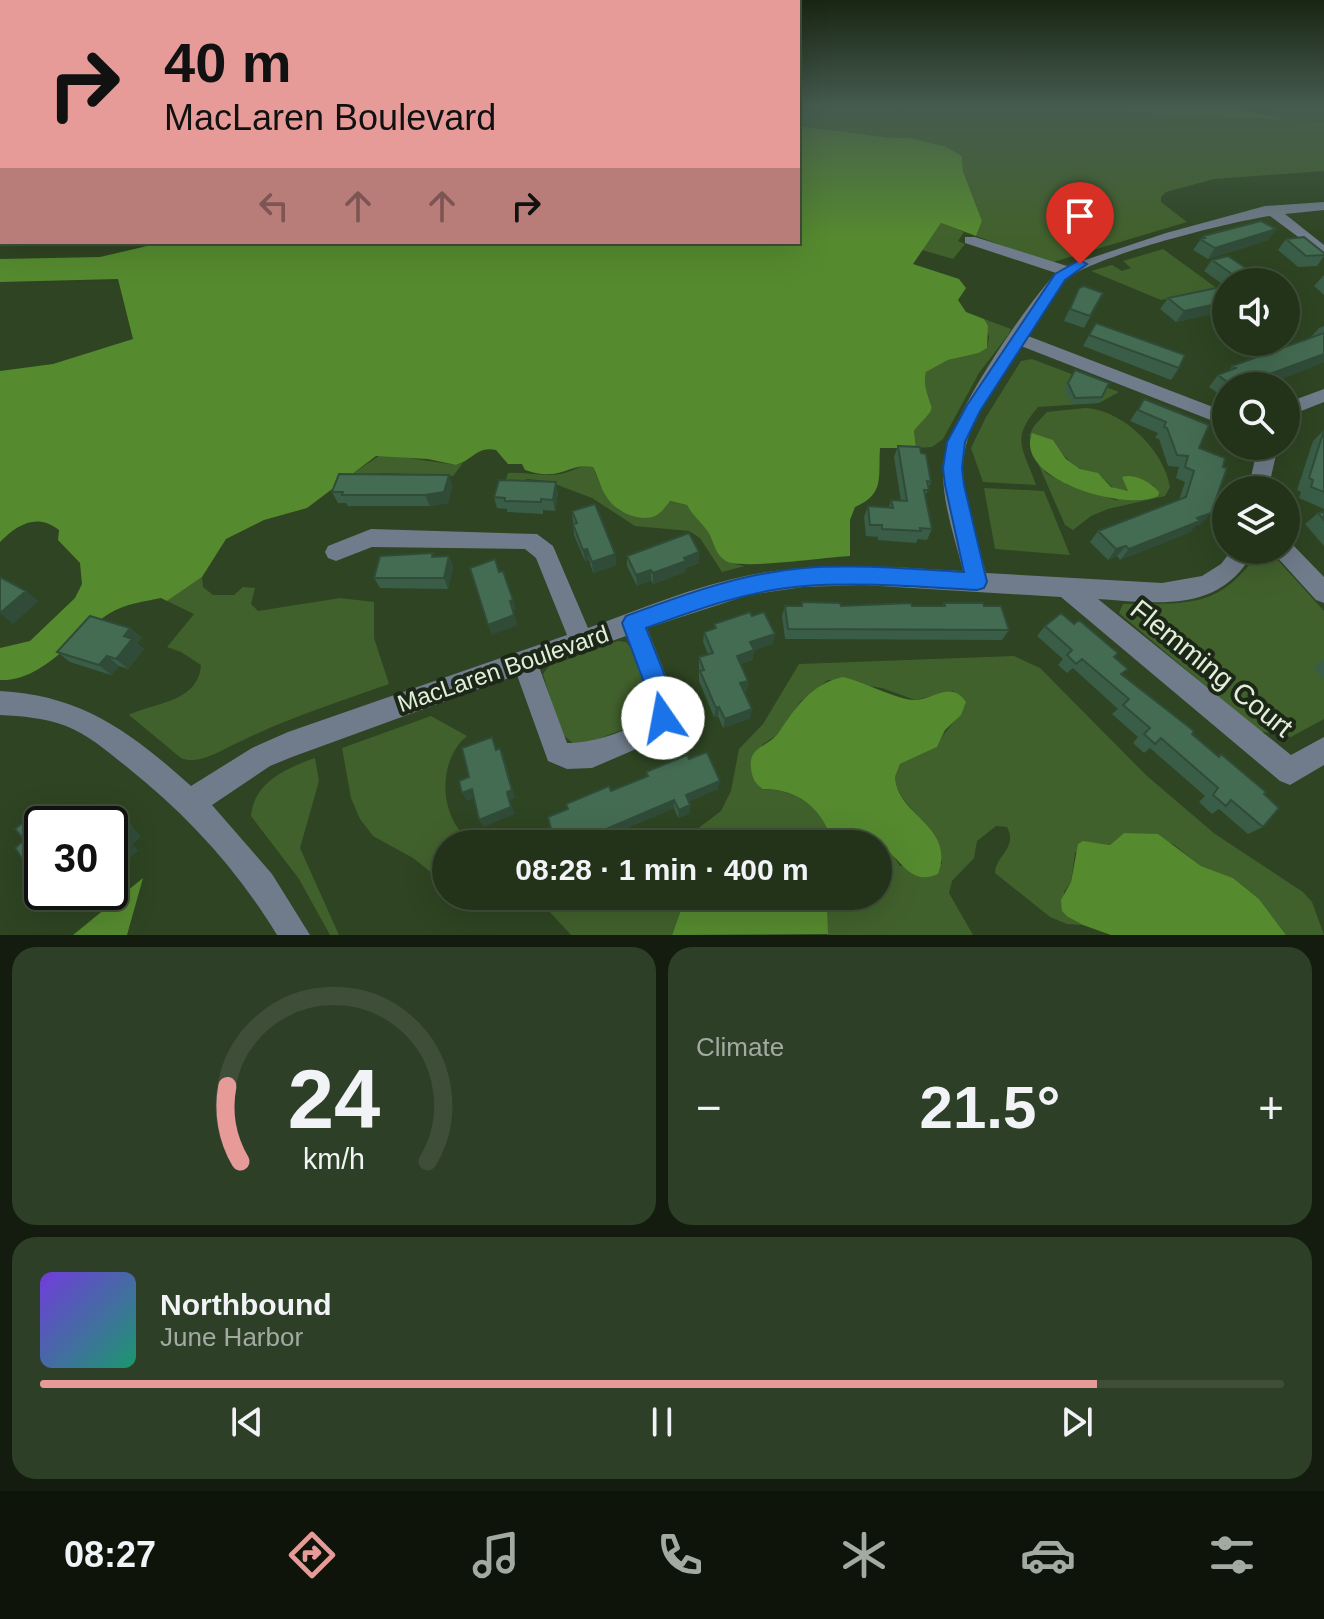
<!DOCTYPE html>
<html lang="en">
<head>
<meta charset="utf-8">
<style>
	:root { --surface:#22331a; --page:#2e3f27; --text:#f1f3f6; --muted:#a2aaa2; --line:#3f4e39; --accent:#e69b98 }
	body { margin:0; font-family:Arial,sans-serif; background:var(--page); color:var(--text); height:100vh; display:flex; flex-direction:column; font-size:30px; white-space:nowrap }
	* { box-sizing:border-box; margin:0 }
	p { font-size:26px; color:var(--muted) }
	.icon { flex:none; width:44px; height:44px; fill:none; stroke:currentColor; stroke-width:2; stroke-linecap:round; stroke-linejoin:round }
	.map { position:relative; height:935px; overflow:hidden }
	.panel { display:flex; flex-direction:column; gap:12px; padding:12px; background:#131c0e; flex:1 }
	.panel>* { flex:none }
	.top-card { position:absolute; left:0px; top:0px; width:800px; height:244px; box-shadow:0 8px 32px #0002,0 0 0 2px var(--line); background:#e69b98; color:#111; overflow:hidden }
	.controls { position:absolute; left:1212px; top:268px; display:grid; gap:16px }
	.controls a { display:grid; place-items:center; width:88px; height:88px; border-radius:50%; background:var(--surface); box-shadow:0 8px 32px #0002,0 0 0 2px var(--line); font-size:40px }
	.speed { position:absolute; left:24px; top:806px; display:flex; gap:16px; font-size:40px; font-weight:700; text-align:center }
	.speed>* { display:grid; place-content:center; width:104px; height:104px; border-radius:50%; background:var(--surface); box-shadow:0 8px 32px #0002,0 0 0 2px var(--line); line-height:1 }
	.speed .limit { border:4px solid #111; border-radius:12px; background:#fff; color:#111 }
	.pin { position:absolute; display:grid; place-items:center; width:68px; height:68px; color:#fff; margin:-82px -34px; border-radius:50% 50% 50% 0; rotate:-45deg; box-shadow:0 0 8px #0007 }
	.pin .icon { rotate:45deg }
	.me { position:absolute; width:88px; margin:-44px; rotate:348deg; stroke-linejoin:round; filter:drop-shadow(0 0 6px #0008) }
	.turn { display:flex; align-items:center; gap:28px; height:168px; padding:0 32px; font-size:36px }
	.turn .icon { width:104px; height:104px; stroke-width:2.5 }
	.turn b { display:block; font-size:56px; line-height:68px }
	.lanes { display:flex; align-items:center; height:76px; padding:0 32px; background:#0003; justify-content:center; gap:40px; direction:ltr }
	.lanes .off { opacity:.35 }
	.big { font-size:60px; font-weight:600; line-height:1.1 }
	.panel .widget { flex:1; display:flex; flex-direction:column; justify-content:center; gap:12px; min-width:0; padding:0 28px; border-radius:24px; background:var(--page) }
	.panel .dial { align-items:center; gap:0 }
	.dial svg { height:208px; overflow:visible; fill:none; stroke:var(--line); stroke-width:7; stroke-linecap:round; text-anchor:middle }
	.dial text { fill:var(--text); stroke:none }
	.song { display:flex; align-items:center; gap:24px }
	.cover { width:96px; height:96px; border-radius:12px; background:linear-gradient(135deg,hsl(260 70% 55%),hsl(160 70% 35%)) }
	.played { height:8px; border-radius:4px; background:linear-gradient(90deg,var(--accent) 85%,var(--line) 85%) }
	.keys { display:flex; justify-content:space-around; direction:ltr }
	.heat { display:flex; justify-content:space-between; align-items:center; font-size:44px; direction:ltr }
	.panel .tiles { flex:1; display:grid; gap:12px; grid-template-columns:1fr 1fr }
	.widget:last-child { grid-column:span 2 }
	.trip { position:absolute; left:432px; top:830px; width:460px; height:80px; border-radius:40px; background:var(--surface); box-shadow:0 8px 32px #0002,0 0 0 2px var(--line); font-weight:600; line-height:80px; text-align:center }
	.tab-bar { display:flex; height:128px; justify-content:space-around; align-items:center; background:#0e140a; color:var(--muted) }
	.tab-bar .icon { width:56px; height:56px }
	.tab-bar .active { color:var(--accent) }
	.tab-bar b { font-size:36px; color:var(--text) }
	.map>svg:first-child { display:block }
	.green { fill:#41612c }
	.forest { fill:#558a2f }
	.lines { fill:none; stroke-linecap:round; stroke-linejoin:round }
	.minor { fill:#707c8b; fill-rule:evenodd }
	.wall { fill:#3a5d47 }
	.shaded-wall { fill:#304c39 }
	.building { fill:#446c52; stroke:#304c39; stroke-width:2 }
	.route { fill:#1a73e8; stroke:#114b97; stroke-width:2 }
	.labels { text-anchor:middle; stroke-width:8; stroke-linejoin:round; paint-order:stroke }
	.street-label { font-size:24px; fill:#e1eeda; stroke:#1d2718 }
	.near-street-label { font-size:28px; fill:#e1eeda; stroke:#1d2718 }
</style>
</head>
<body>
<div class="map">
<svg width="1324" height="935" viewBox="0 0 1324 935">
	<rect width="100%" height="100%" fill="#2e4422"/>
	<!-- green -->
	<path class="green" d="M798,107H880L897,110L922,107H1106L1160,114L1276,119L1263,114L1274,110L1270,107H1324V120H1288L1324,122V171L1214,179L1166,192L1161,197V202L1187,222L1050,263L976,236L982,221L963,171L962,156L910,138H891L798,126Z
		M941,223L964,232L958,241L965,244L953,259L922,250Z
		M1163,249L1218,289L1161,300L1091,271L1112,265L1122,271L1131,268L1123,261Z
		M984,319L1011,329L1008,335L979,373L943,439L932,447L916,448L914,431L931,403L923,384L926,372L948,360L979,353L987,348L989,337Z
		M1032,359L1119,392L1099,403L1038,407C1010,440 1023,447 1036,485L983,482L971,448L986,417L1021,361Z
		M1085,408C1123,410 1164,450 1170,487L1165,496L1108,509L1091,516L1073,530L1065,525L1030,445L1046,473L1070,486L1116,500L1154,486L1132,476L1124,481L1128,491C1115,493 1111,485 1102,477C1096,471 1086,473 1079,468C1055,455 1062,434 1029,436L1034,426L1047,412Z
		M382,454L456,465L463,463L453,476L383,473L349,476Z
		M585,465L593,467L601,487L687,505C693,516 702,522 708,531C722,551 715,562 745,566L722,572L700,538L689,531L635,526L592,498L547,481L528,479L504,485L508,473C526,472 542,477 560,474C568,473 577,468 585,465Z
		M984,488L1044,491L1070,555L995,549Z
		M1259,551L1276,558L1324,611V719L1291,737L1259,731L1119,613L1123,604C1187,603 1220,610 1259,551Z
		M202,577L203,587L213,595H234L243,587L255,588L251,604L258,611L340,598L374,602V638L389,684C338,702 288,718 239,742C223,749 199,766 181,758L129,715C155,702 198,703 201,665L181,652L167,647L194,614L167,601Z
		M618,641L626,642L630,647L650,702V711L637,724L585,744H574L561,733L543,674L549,666Z
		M1014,656L1040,668L1147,776L1215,834L1303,892L1312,902L1324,935H1286L1259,899L1233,878L1201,866L1173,844L1141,834L1124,833L1110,845L1097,843L1075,853L1071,882L1064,892L1068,917L1083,925L1067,924L1050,917L995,873C996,855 1018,848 1007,827L996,826L977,841L974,858L952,881L949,893L973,935H827V909L817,896H878V845L891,852L900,866L942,864C938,819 897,809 895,777L900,764L937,747C945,728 959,720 966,702L953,691L915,700L882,688L828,680L801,701L777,735L762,745L763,789C788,790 809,798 823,821C828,829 830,837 836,844H664L696,830L721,811L731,791L739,749L763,724L799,664Z
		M431,716L467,736C435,762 439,825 476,844H446V884L413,858L373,836L360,819L351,798L342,748Z
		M315,758L319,781L300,848L339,935H330L299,879L251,816C254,782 287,768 315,758Z
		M505,896H686L672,935H571L537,898Z"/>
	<!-- forest -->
	<path class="forest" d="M1106,107H1232L1282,119L1160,114Z
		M798,126L891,138H910L946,147L962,156L963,171L982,221L976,236L941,223L913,264L959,279L966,288L958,300L966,312L984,319L988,326L987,348L979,353L948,360L926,372C921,389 934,404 931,410C928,417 918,424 914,431L916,448H880C878,478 885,494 855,507L850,520V556C828,557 738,570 726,561C716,555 714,544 710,535C704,524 693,517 687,505L670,501C666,506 662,512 657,515C641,524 614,511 606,496C600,487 598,476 593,467C568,462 562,483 525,470L522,464H508L496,450C477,446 473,460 456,465L428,459L376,456L307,508L264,520L226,539L202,577L167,601L161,598C147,601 130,603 118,609C77,628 47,682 0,680V648L30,641L75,598L82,584L80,563L58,540L59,530C37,513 18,524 0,542V371L53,364L133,339L118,279L0,282V259L100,257L160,243L170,246L181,242H798Z
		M1032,433L1053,440L1066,459L1080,469L1098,473L1111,487L1128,491L1122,477C1133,473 1151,482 1159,492L1158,496C1127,512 1013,480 1032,433Z
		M843,677C861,681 901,701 915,700C935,699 951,680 966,702L961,715L945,730L937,747L900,764L895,777C897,816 956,826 938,874C908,887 902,857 880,846C869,841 849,844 836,844C830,837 828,829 823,821C810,799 788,789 763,789C755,784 752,778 751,768C748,746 769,747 779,732C796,707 811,684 843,677Z
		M1124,833L1158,834L1201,866L1233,878L1259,899L1286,935H1111L1083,925L1068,917L1062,911L1061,900L1071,882L1078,844L1083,841L1110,845Z
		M143,878L127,935H73Z
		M686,896H727L738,900L743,896H817L827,909L828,934L672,935Z"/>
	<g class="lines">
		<!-- minor -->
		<path class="minor" d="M0,112H2V120H0Z
			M0,186H2V194H0Z
			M1324,202V210L1285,214L1324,245V256L1270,216C1233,221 1089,257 1066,280C1051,295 1039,319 1028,336L1226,412V426L1021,346C998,381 963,425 963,469C963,504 977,539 986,573L1162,583L1202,576L1221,564L1232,550H1254C1222,614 1158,603 1098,599L1291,755L1324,737V765L1290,785L1280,781L1061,597L863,585L803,587L749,595L647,628L677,704L672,727L664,737L592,768L567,769L548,761L517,675L292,757L270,766L212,805L272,874L310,935H277C237,869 187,815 127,767C108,752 89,735 66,726C45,718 22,716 0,715V691C82,695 132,733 191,786L252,748L288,732L567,635L536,558L525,549L372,547L336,561L328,558L325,552L328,546L371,529L537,534L553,546L588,628C641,609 695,586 750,575C821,561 892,567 963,571C955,538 942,503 943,468C944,424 1025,306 1056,273L965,243V237H975L1067,266L1166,233L1265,206ZM626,636L651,704C649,729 589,744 567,743L539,667Z
			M1324,389V402L1286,417V403Z
			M1258,446H1278L1268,490H1248Z
			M1286,542L1292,544L1324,577V603L1316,600L1276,556L1273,550H1286Z"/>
	</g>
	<!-- wall -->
	<path class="wall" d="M1276,229L1268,240L1208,259L1193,250L1203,236Z
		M1286,239L1324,253V256L1317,266L1298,267L1278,250Z
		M1212,260L1259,277L1255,282H1226V311L1176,322L1160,309L1168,298L1225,286L1204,271Z
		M1324,275V295L1314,286Z
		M1079,288L1103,293L1084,328L1064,321Z
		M1096,323L1179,368L1171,380L1083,346Z
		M1324,326V362L1263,386H1226V399L1209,387L1218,375L1229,371L1232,366L1311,337L1319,328Z
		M1075,370L1102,397L1099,403L1072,404L1064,389Z
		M1144,399L1199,448L1201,524L1196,525L1190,532L1120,560L1117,556L1108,560L1090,542L1098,531L1179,500L1185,482L1176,478L1179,467L1168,466L1159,439L1155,438L1158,433L1130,421Z
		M1324,430V509L1299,498L1301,492L1297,490L1313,441Z
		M898,446L931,482L925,497L932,529L927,540L918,539L916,543L878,540V537L866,536L864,517L868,506L889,507L891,500L901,501L894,457Z
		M449,475L452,486L448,503L430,506H348L346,503H338L332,492Z
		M558,493L555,511L543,510V514L507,512V509L497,508L494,497Z
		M572,511L615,554L616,565L593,573L589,560L585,561L574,535Z
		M1324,512V546L1305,524L1318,513Z
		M699,552V563L686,568L685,572L653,584L651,580L637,586L627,566V556Z
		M435,556H449L453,567L448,589L380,588L374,578Z
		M802,602L841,606H942L944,603L984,606L1009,630L1002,640L785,639L782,616L785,606H801Z
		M752,616L775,634L772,644L754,650L752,660L741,664L748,681L747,690L744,691L752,709L750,718L723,728L718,716L714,717L699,681V657L708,654L703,642L704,632L714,629V624Z
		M1045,626L1114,657L1121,674L1264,794L1263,827L1248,834L1219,809L1212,814L1199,802L1205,796L1150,748L1144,753L1133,743L1138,737L1112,714L1118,709L1073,668L1067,673L1058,665L1063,659L1037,636Z
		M130,628L142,638L137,643L144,649L128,669L119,666L111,675L70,662L57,652Z
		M1324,660V679L1313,667Z
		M689,759L718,789L689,801L690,813L678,818L674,808L608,836L611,791L646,777V772Z"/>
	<!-- shaded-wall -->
	<path class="shaded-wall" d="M1276,229L1268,240L1208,259L1215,248Z
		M1259,277L1255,282H1241L1242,281Z
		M1226,302V311L1176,322L1184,311Z
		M1324,354V362L1263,386H1241Z
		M449,475L452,486L448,503L430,506L425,495Z
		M556,482L558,493L555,511L553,500Z
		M1211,513L1201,524L1196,525L1190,532L1120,560L1129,549Z
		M1126,546L1117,556L1108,560L1116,549Z
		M587,549L589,560L585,561L583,550Z
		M699,552V563L686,568L685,572L653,584V573L684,558Z
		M615,554L616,565L593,573L592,562Z
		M449,556L453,567L448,589L444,578Z
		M651,570V580L637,586L636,575Z
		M26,591L39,601L13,624L0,613Z
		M513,600L516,610L513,612L510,601Z
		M514,615L518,625L492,635L488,625Z
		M130,628L142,638L137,643L144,649L128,669L116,659L124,636Z
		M775,634L772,644L754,650L752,660L736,666L737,656L750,642Z
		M107,656L119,666L111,675L99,665Z
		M748,681L747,690L739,693L740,683Z
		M719,707L718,716L714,717L716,708Z
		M752,709L750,718L723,728L725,719Z
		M500,748L504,756L515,798L510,800L515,814L484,827L479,820Z
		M720,781L718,789L686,803V795Z
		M472,789L477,797L467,801L462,793Z
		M674,800V808L608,836L606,829Z
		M45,805L59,812L69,824H60Z
		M690,805V813L678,818L679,810Z
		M117,817L131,824L141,837L133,844L138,851L115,871L110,869V856L119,837Z
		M593,834L595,841L589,844H570Z
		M42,846V866L36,851Z
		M51,892H66L68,896L62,899L47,894Z"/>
	<!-- building -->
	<path class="building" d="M1261,221L1276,229L1215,248L1200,239L1205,238L1203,236Z
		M1304,237L1324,253V255L1306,256L1286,239Z
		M1228,256L1259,277L1242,281L1212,260Z
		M1084,286L1103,293L1090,316L1070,309L1079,288Z
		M1226,286V302L1184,311L1168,298Z
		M1096,323L1185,355L1179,368L1089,335Z
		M1324,333V354L1267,375L1270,377L1241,386H1233L1218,375L1236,368L1232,366Z
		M1075,370L1109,383L1102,397L1075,398L1068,383Z
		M1144,399L1209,425L1199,448L1225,458L1223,467L1227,468L1211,513L1197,518L1200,521L1129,549L1126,546L1116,549L1098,531L1186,497L1194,471L1185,467L1188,456L1177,455L1167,428L1164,427L1166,422L1138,410Z
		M1324,430V492L1311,487L1313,480L1309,478Z
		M898,446L920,447L921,453L926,454L931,482L927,481L929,490H924L932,529L920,528L921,531L882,529V525H870L868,506L893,508L891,500L907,501Z
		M339,474L449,475L444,492L425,495H342L343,492H332Z
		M499,480L556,482L553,500L541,499V502L505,501V498L494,497Z
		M595,504L615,554L592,562L587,549L583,550L573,524L577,523L572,511Z
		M1324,512V520L1318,513Z
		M689,533L699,552L684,558L686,561L653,573L651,570L636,575L627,556Z
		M433,553L432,557L449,556L444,578H374L380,556Z
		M495,559L499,572L503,571L513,600L510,601L514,615L488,625L470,568Z
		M0,577L26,591L0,613Z
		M802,602L840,603L841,606L911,603L912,606H945L944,603H983L984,606H1001L1009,630L788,629L785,606H802Z
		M750,612L752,616L764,612L775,634L750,642L754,650L737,656L748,681L740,683L752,709L725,719L719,707L716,708L700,671L704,670L699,657L713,653L704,632L716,628L714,624Z
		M1061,613L1074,624L1079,620L1118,653L1114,657L1128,669L1121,674L1194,731L1192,734L1219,757L1221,754L1266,792L1264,794L1279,808L1263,827L1231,800L1226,806L1213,795L1218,788L1161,738L1155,744L1144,734L1150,728L1123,705L1129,699L1082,659L1076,664L1067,655L1072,650L1045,626Z
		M90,616L130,628L124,636L132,639L116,659L107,656L99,665L57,652Z
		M492,737L496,750L500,748L512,790L507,792L511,807L479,820L472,789L462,793L459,781L469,777L462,748Z
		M707,752L720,781L686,795L690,805L679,810L674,800L606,829L610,840L600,844H596L593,834L570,844H555L548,817L568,809L566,804L609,786L611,791L648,776L646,772L687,755L689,759Z
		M45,805L60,824H42V846L36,851L42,866V887L15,848L24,840L15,829Z
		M117,817L128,830L119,837L124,844L110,856V824Z"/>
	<!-- sky -->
	<linearGradient id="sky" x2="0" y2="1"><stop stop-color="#192513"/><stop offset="0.45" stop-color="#465c4f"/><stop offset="1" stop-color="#465c4f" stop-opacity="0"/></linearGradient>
	<rect width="1324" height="237" fill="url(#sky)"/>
	<!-- route -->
	<path class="route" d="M1080,260L1087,264L1065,280L980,411L965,442L962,468L964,485L987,582L984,588L977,590C920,587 863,582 805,586C750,590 698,609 646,628L676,704L672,726L663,730L655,726L651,718L652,704L622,623L626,616C683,595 742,573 804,568C857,564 911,569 964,572L945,485L943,468L947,442L967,405L1055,274Z"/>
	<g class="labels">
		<!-- street labels -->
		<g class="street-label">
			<text transform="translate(503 669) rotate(-19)" y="8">MacLaren Boulevard</text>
		</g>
		<!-- near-street labels -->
		<g class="near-street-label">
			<text transform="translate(1212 668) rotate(39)" y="10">Flemming Court</text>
		</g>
	</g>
</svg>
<div class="controls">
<a><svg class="icon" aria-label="sound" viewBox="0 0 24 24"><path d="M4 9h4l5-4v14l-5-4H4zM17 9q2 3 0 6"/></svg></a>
<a><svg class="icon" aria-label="search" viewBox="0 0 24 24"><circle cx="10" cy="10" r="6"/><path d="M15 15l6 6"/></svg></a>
<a><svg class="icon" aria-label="layers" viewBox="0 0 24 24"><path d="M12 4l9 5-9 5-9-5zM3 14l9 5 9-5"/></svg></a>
</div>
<div class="speed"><div class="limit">30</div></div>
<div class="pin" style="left:1080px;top:264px;background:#d93025"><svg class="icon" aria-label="arrive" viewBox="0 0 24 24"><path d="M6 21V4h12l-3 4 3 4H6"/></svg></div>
<svg class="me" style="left:663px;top:718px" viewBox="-20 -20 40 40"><circle r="19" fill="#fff"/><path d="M0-13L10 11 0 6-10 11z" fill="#1a73e8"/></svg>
<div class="trip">08:28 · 1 min · 400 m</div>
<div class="top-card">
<div class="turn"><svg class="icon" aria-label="right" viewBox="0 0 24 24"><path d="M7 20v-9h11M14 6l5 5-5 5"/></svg><div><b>40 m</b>MacLaren Boulevard</div></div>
<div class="lanes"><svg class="icon off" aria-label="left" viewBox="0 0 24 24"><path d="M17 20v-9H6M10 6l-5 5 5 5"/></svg><svg class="icon off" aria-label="ahead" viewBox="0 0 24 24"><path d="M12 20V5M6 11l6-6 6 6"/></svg><svg class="icon off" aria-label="ahead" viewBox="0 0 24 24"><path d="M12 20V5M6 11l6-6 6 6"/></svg><svg class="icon" aria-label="right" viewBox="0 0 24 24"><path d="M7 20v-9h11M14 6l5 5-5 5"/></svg></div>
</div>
</div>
<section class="panel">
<div class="tiles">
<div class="widget dial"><svg viewBox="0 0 100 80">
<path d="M14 69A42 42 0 1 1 86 69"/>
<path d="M14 69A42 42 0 0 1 9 40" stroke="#e69b98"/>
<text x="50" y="56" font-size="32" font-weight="700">24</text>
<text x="50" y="72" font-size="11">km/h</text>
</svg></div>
<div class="widget"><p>Climate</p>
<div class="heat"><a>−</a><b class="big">21.5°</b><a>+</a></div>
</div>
<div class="widget">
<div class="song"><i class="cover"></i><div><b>Northbound</b><p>June Harbor</p></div></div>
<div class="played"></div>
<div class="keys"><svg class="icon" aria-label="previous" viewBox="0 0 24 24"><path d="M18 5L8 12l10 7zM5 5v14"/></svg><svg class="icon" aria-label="pause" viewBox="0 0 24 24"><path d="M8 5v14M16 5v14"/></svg><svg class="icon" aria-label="next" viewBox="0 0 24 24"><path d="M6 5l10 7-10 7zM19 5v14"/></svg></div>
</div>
</div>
</section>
<nav class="tab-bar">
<b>08:27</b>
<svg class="icon active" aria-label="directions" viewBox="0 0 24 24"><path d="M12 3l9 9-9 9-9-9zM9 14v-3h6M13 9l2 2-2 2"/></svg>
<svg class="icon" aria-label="music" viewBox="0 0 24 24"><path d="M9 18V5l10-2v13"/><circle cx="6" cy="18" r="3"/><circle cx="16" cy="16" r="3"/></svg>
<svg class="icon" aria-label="phone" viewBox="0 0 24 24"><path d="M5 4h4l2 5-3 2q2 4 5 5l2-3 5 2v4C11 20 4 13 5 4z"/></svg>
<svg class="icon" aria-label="climate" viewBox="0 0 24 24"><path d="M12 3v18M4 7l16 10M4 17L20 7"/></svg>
<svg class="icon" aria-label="car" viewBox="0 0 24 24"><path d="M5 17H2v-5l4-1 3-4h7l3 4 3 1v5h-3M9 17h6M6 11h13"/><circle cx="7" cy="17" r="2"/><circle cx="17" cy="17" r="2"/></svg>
<svg class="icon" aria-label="filters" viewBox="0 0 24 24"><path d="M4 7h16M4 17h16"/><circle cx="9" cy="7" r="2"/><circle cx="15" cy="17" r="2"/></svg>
</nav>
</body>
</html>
